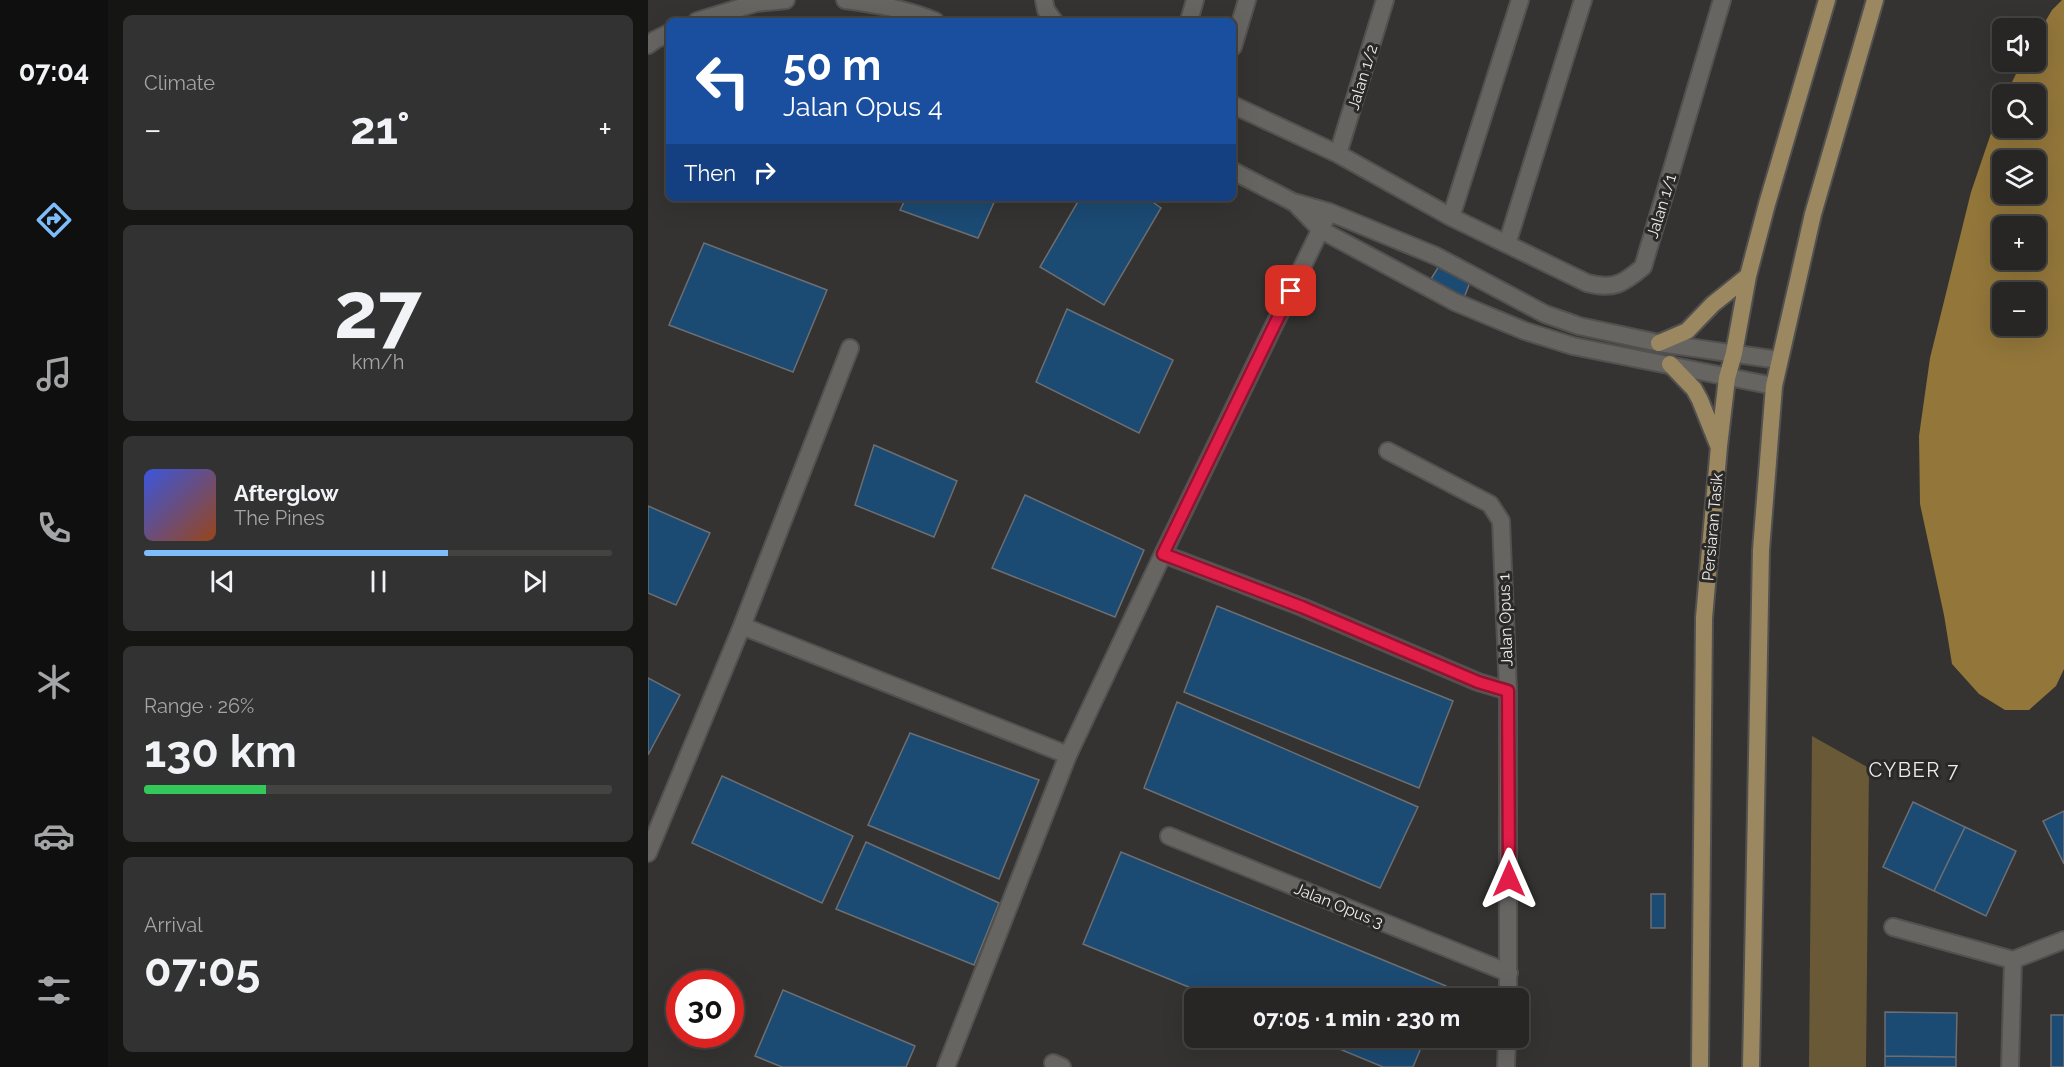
<!DOCTYPE html>
<html lang="en">
<head>
<meta charset="utf-8">
<style>
	:root { --surface:#272625; --page:#333232; --text:#f1f3f6; --muted:#a4a5a7; --line:#434342; --accent:#7fbdfa }
	body { margin:0; font-family:Raleway,sans-serif; background:var(--page); color:var(--text); height:100vh; display:flex; flex-direction:column; font-size:22px; white-space:nowrap }
	* { box-sizing:border-box; margin:0 }
	p { font-size:20px; color:var(--muted) }
	.icon { flex:none; width:33px; height:33px; fill:none; stroke:currentColor; stroke-width:2; stroke-linecap:round; stroke-linejoin:round }
	.map { position:relative; flex:1; overflow:hidden }
	.details { display:flex; flex-direction:column; gap:15px; padding:15px; background:#151514; width:540px }
	.details>* { flex:none }
	.banner { position:absolute; left:18px; top:18px; width:570px; height:183px; border-radius:9px; box-shadow:0 6px 24px #0002,0 0 0 2px var(--line); background:#1a4fa0; color:#fff; overflow:hidden }
	.controls { position:absolute; left:1344px; top:18px; display:grid; gap:12px }
	.controls a { display:grid; place-items:center; width:54px; height:54px; border-radius:9px; background:var(--surface); box-shadow:0 6px 24px #0002,0 0 0 2px var(--line); font-size:30px }
	.speed { position:absolute; left:18px; top:970px; display:flex; gap:12px; font-size:30px; font-weight:700; text-align:center }
	.speed>* { display:grid; place-content:center; width:78px; height:78px; border-radius:50%; background:var(--surface); box-shadow:0 6px 24px #0002,0 0 0 2px var(--line); line-height:1 }
	.speed .limit { border:9px solid #d22; background:#fff; color:#111 }
	.pin { position:absolute; display:grid; place-items:center; width:51px; height:51px; color:#fff; margin:-26px; border-radius:12px; box-shadow:0 3px 9px #0006 }
	.me { position:absolute; width:66px; margin:-33px; rotate:0deg; stroke-linejoin:round; filter:drop-shadow(0 0 4px #0008) }
	.turn { display:flex; align-items:center; gap:21px; height:126px; padding:0 18px; font-size:27px }
	.turn .icon { width:78px; height:78px; stroke-width:2.5 }
	.turn b { display:block; font-size:42px; line-height:51px }
	.then { display:flex; align-items:center; height:57px; padding:0 18px; background:#0003; gap:12px; font-size:22px }
	.big { font-size:45px; font-weight:700; line-height:1.1 }
	.details .card { flex:1; display:flex; flex-direction:column; justify-content:center; gap:9px; min-width:0; padding:0 21px; border-radius:9px; background:var(--page) }
	.details .dial { align-items:center; gap:0 }
	.dial b { font-size:78px; line-height:1 }
	.song { display:flex; align-items:center; gap:18px }
	.cover { width:72px; height:72px; border-radius:9px; background:linear-gradient(135deg,hsl(230 70% 55%),hsl(20 70% 35%)) }
	.played { height:6px; border-radius:3px; background:linear-gradient(90deg,var(--accent) 65%,var(--line) 65%) }
	.keys { display:flex; justify-content:space-around; direction:ltr }
	.heat { display:flex; justify-content:space-between; align-items:center; font-size:33px; direction:ltr }
	.charge { height:9px; border-radius:4px; background:linear-gradient(90deg,#34c759 26%,var(--line) 0) }
	.trip { position:absolute; left:536px; top:988px; width:345px; height:60px; border-radius:9px; background:var(--surface); box-shadow:0 6px 24px #0002,0 0 0 2px var(--line); font-weight:700; line-height:60px; text-align:center }
	main { display:flex; flex:1; min-height:0 }
	.tabs { display:flex; flex-direction:column; width:108px; justify-content:space-around; align-items:center; background:#100f0f; color:var(--muted) }
	.tabs .icon { width:42px; height:42px }
	.tabs .active { color:var(--accent) }
	.tabs b { font-size:27px; color:var(--text) }
	.map>svg:first-child { display:block }
	.green { fill:#695937 }
	.water { fill:#92763a; fill-rule:evenodd }
	.building { fill:#1b4a73; stroke:#6c6e71; stroke-width:1.5 }
	.lines { fill:none; stroke-linecap:round; stroke-linejoin:round }
	.minor-casing { stroke:#525150; stroke-width:20 }
	.primary-casing { stroke:#525150; stroke-width:20 }
	.minor { stroke:#666562; stroke-width:16 }
	.primary { stroke:#9b8860; stroke-width:16 }
	.route-casing { stroke:#92132f; stroke-width:15 }
	.route { stroke:#e11d48; stroke-width:10 }
	.labels { text-anchor:middle; stroke-width:6; stroke-linejoin:round; paint-order:stroke }
	.street-label { font-size:16px; fill:#edeceb; stroke:#2a2927 }
	.quarter-label { font-size:20px; letter-spacing:1.5px; fill:#edeceb; stroke:#2a2927 }
</style>
</head>
<body>
<main>
<nav class="tabs">
<b>07:04</b>
<svg class="icon active" aria-label="directions" viewBox="0 0 24 24"><path d="M12 3l9 9-9 9-9-9zM9 14v-3h6M13 9l2 2-2 2"/></svg>
<svg class="icon" aria-label="music" viewBox="0 0 24 24"><path d="M9 18V5l10-2v13"/><circle cx="6" cy="18" r="3"/><circle cx="16" cy="16" r="3"/></svg>
<svg class="icon" aria-label="phone" viewBox="0 0 24 24"><path d="M5 4h4l2 5-3 2q2 4 5 5l2-3 5 2v4C11 20 4 13 5 4z"/></svg>
<svg class="icon" aria-label="climate" viewBox="0 0 24 24"><path d="M12 3v18M4 7l16 10M4 17L20 7"/></svg>
<svg class="icon" aria-label="car" viewBox="0 0 24 24"><path d="M5 17H2v-5l4-1 3-4h7l3 4 3 1v5h-3M9 17h6M6 11h13"/><circle cx="7" cy="17" r="2"/><circle cx="17" cy="17" r="2"/></svg>
<svg class="icon" aria-label="filters" viewBox="0 0 24 24"><path d="M4 7h16M4 17h16"/><circle cx="9" cy="7" r="2"/><circle cx="15" cy="17" r="2"/></svg>
</nav>
<section class="details">
<div class="card"><p>Climate</p>
<div class="heat"><a>−</a><b class="big">21°</b><a>+</a></div>
</div>
<div class="card dial"><b>27</b><p>km/h</p></div>
<div class="card">
<div class="song"><i class="cover"></i><div><b>Afterglow</b><p>The Pines</p></div></div>
<div class="played"></div>
<div class="keys"><svg class="icon" aria-label="previous" viewBox="0 0 24 24"><path d="M18 5L8 12l10 7zM5 5v14"/></svg><svg class="icon" aria-label="pause" viewBox="0 0 24 24"><path d="M8 5v14M16 5v14"/></svg><svg class="icon" aria-label="next" viewBox="0 0 24 24"><path d="M6 5l10 7-10 7zM19 5v14"/></svg></div>
</div>
<div class="card"><p>Range · 26%</p><b class="big">130 km</b><div class="charge"></div></div>
<div class="card"><p>Arrival</p><b class="big">07:05</b></div>
</section>
<div class="map">
<svg width="1416" height="1067" viewBox="0 0 1416 1067">
	<rect width="100%" height="100%" fill="#343331"/>
	<!-- green -->
	<path class="green" d="M1164,736L1221,768L1218,1067H1161Z"/>
	<!-- water -->
	<path class="water" d="M1414,0H1416V669L1408,686L1381,710H1357L1331,694L1304,664L1296,615L1272,504L1271,436L1282,358L1323,192L1354,101V128H1388V94H1358L1374,62H1388V37L1404,10ZM1354,160H1388V194H1354ZM1354,226H1388V260H1354ZM1354,292H1388V326H1354Z"/>
	<!-- building -->
	<path class="building" d="M258,198H348L330,238L252,210Z
		M432,198H499L513,208L456,305L392,267Z
		M56,243L179,290L145,372L21,325Z
		M791,266L822,282L816,298L783,279Z
		M419,309L525,360L491,433L388,382Z
		M226,445L309,481L286,537L207,505Z
		M377,495L496,550L467,617L344,568Z
		M0,506L62,533L28,605L0,593Z
		M569,606L805,701L771,788L536,692Z
		M0,678L32,695L0,755Z
		M529,702L770,807L732,888L496,788Z
		M262,733L391,780L351,879L220,825Z
		M74,776L205,836L174,903L44,843Z
		M1265,802L1317,827L1286,891L1235,867Z
		M1416,811V864L1395,821Z
		M1317,827L1368,851L1338,916L1286,891Z
		M218,842L351,903L326,965L188,909Z
		M473,852L798,986L793,999H570L435,944Z
		M1003,894H1017V928H1003Z
		M135,990L267,1046L258,1067H134L107,1056Z
		M1237,1012L1309,1013L1308,1057L1237,1056Z
		M1403,1015H1416V1067H1403Z
		M665,1038H777L765,1067H735Z
		M1237,1056L1308,1057V1067H1237Z"/>
	<g class="lines">
		<!-- minor casing -->
		<g class="minor-casing">
			<path id="minor" d="M197,0C227,4 258,9 287,21
				M396,0L398,10L406,21
				M49,21L108,3L138,0
				M541,21L547,0
				M0,45L7,40L21,33
				M585,47L599,0
				M585,105L690,154L803,217L939,283C965,290 975,284 995,267L1074,0
				M690,154L737,0
				M585,171L645,202L681,212L788,256L897,314L931,326L1011,343L1131,360
				M646,202L673,230L807,302L877,331L925,346L1126,386
				M803,217L872,0
				M859,244L935,0
				M740,451L842,504L853,521L860,691V999
				M515,554L654,607L830,682L860,691
				M94,626L420,755
				M521,836L861,973
				M0,853L94,626L202,348
				M1245,927L1365,960L1416,940
				M405,1063L414,1067
				M298,1067L420,755L515,554L681,212
				M858,1067L859,1038
				M1362,1067L1365,960"/>
		</g>
		<!-- primary casing -->
		<g class="primary-casing">
			<path id="primary" d="M1011,343L1039,331L1065,304L1100,276
				M1022,364L1046,389L1052,400L1070,445
				M1052,1067L1056,618L1071,446L1079,378L1086,353L1100,276L1119,204L1179,0
				M1103,1067L1113,550L1126,386L1165,214L1227,0"/>
		</g>
		<!-- minor -->
		<use href="#minor" class="minor"/>
		<!-- primary -->
		<use href="#primary" class="primary"/>
	</g>
	<g class="lines">
		<!-- route casing -->
		<g class="route-casing">
			<path id="route" d="M643,291L515,554L654,607L830,682L860,691L861,879"/>
		</g>
		<!-- route -->
		<use href="#route" class="route"/>
	</g>
	<g class="labels">
		<!-- street labels -->
		<g class="street-label">
			<text transform="translate(714 77) rotate(-73)" y="6">Jalan 1/2</text>
			<text transform="translate(1013 206) rotate(-73)" y="6">Jalan 1/1</text>
			<text transform="translate(1064 527) rotate(-85)" y="6">Persiaran Tasik</text>
			<text transform="translate(857 620) rotate(-92)" y="6">Jalan Opus 1</text>
			<text transform="translate(691 905) rotate(22)" y="6">Jalan Opus 3</text>
		</g>
		<!-- quarter labels -->
		<g class="quarter-label">
			<text x="1266" y="777">CYBER 7</text>
		</g>
	</g>
</svg>
<div class="controls">
<a><svg class="icon" aria-label="sound" viewBox="0 0 24 24"><path d="M4 9h4l5-4v14l-5-4H4zM17 9q2 3 0 6"/></svg></a>
<a><svg class="icon" aria-label="search" viewBox="0 0 24 24"><circle cx="10" cy="10" r="6"/><path d="M15 15l6 6"/></svg></a>
<a><svg class="icon" aria-label="layers" viewBox="0 0 24 24"><path d="M12 4l9 5-9 5-9-5zM3 14l9 5 9-5"/></svg></a>
<a>+</a>
<a>−</a>
</div>
<div class="speed"><div class="limit">30</div></div>
<div class="pin" style="left:643px;top:291px;background:#d93025"><svg class="icon" aria-label="arrive" viewBox="0 0 24 24"><path d="M6 21V4h12l-3 4 3 4H6"/></svg></div>
<svg class="me" style="left:861px;top:879px" viewBox="-20 -20 40 40"><path d="M0-17L14 15 0 8-14 15z" fill="#e11d48" stroke="#fff" stroke-width="4"/></svg>
<div class="trip">07:05 · 1 min · 230 m</div>
<div class="banner">
<div class="turn"><svg class="icon" aria-label="left" viewBox="0 0 24 24"><path d="M17 20v-9H6M10 6l-5 5 5 5"/></svg><div><b>50 m</b>Jalan Opus 4</div></div>
<div class="then">Then<svg class="icon" aria-label="right" viewBox="0 0 24 24"><path d="M7 20v-9h11M14 6l5 5-5 5"/></svg></div>
</div>
</div>
</main>
</body>
</html>
